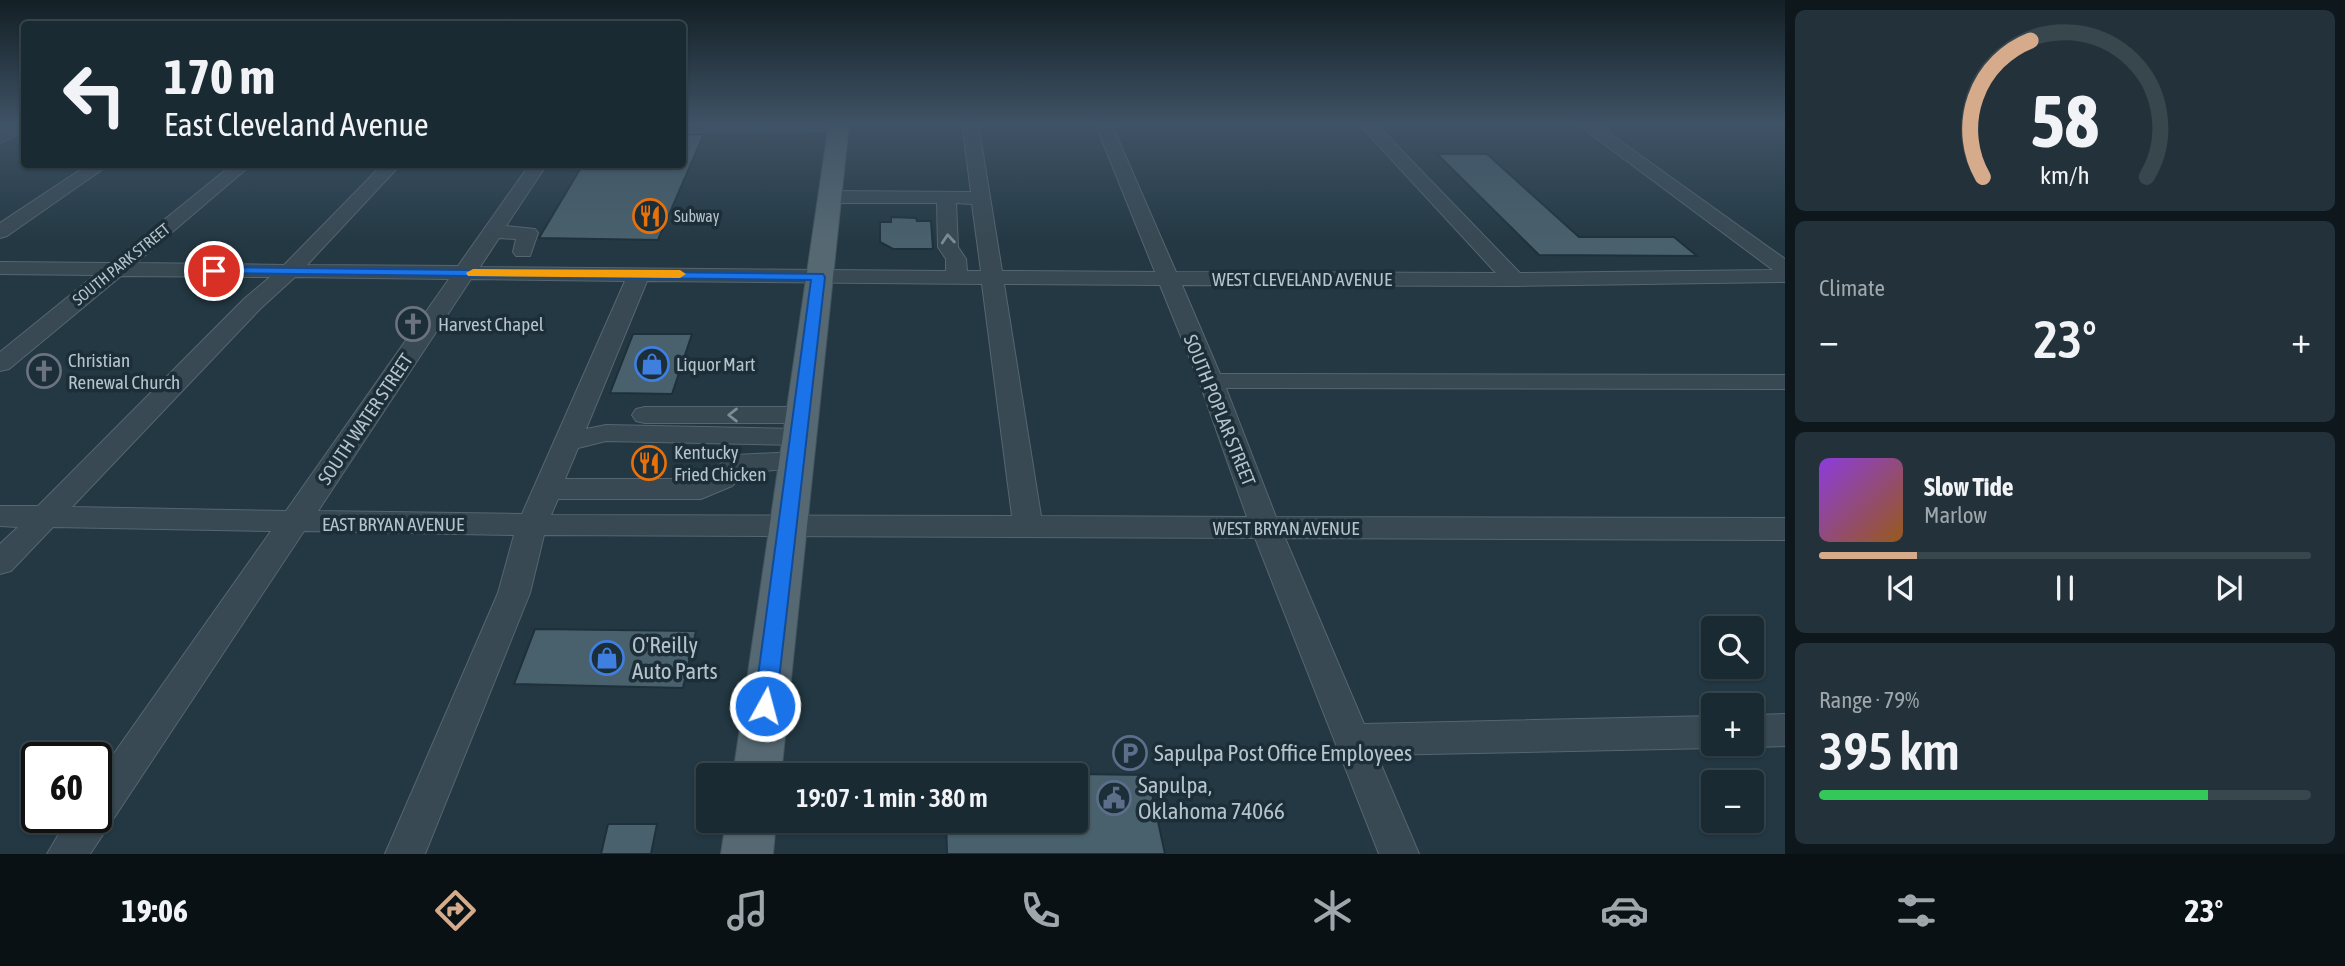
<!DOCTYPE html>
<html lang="en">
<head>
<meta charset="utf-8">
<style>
	:root { --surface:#1a2a32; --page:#23323a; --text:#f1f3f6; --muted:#9fa7ac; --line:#38464d; --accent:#d6ab8b }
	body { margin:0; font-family:"Asap Condensed",sans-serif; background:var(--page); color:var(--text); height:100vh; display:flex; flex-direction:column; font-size:26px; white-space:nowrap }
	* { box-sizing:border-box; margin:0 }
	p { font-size:23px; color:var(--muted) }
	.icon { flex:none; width:38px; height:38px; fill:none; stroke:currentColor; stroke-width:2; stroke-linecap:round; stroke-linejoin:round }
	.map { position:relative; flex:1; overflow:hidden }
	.sheet { display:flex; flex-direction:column; gap:10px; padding:10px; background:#0e171c; width:560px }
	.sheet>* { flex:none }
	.top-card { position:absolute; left:21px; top:21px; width:665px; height:147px; border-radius:7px; box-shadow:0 2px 5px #0004,0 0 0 2px var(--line); background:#1a2a32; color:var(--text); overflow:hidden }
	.tools { position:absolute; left:1701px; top:616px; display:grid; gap:14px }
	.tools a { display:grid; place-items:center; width:63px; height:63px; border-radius:7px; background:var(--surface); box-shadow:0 2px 5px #0004,0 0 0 2px var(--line); font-size:35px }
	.speed { position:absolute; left:21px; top:742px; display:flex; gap:14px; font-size:35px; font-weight:700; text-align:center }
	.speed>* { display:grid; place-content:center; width:91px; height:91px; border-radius:50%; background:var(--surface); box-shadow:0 2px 5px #0004,0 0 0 2px var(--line); line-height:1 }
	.speed .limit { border:4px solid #111; border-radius:10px; background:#fff; color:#111 }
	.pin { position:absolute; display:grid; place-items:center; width:60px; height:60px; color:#fff; margin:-30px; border:4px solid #fff; border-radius:50%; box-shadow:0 2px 7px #0007 }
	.me { position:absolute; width:77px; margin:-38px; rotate:7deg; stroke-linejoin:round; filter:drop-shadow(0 0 5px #0008) }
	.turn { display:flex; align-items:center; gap:24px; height:147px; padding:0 28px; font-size:32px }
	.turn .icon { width:91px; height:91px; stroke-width:2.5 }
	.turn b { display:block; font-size:49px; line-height:60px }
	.big { font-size:52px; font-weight:600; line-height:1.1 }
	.sheet .card { flex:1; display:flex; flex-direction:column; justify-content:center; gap:10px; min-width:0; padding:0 24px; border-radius:10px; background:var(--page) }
	.sheet .dial { align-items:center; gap:0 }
	.dial svg { height:182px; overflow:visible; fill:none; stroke:var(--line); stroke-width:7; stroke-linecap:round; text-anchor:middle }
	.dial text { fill:var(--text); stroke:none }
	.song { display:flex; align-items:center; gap:21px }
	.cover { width:84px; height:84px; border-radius:10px; background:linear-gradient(135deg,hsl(270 70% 55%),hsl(30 70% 35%)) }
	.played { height:7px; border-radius:4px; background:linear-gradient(90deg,var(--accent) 20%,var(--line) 20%) }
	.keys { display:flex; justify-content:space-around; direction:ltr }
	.heat { display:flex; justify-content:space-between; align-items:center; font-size:38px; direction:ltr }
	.charge { height:10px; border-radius:5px; background:linear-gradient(90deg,#34c759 79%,var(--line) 0) }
	.trip { position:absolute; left:696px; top:763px; width:392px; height:70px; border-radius:7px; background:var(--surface); box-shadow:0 2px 5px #0004,0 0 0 2px var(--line); font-weight:600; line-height:70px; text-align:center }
	.tab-bar { display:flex; height:112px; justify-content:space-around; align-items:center; background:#0a1114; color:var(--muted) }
	.tab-bar .icon { width:49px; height:49px }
	.tab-bar .on { color:var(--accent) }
	.tab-bar b { font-size:32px; color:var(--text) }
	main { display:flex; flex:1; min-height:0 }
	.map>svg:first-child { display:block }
	.building { fill:#49616c; stroke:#1e303a; stroke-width:2 }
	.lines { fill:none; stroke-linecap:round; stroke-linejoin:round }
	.minor-casing { stroke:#566670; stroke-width:2 }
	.major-casing { stroke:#44555f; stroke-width:2 }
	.minor { fill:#384953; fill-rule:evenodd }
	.major { fill:#566973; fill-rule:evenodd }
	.oneway { stroke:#7d8c96 }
	.route { fill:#1a73e8; stroke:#114b97; stroke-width:2 }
	.slow { fill:#f59e0b }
	.labels { text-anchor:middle; stroke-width:7; stroke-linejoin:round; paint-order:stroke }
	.far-poi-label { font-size:16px; fill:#b5c3cd; stroke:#1c2e38; text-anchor:start }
	.far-street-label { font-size:16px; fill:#b5c3cd; stroke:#1c2e38 }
	.street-label { font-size:19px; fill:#b5c3cd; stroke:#1c2e38 }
	.poi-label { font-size:19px; fill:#b5c3cd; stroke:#1c2e38; text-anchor:start }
	.near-poi-label { font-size:23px; fill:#b5c3cd; stroke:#1c2e38; text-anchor:start }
</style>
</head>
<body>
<main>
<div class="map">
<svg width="1785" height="854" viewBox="0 0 1785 854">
	<rect width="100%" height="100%" fill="#233843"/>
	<!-- building -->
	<path class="building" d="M704,134L658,240L539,238L583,164H682V135Z
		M1437,154H1487L1579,237H1674L1697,256L1539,255Z
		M891,217L916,218L917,221H931L933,249H893L880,242V222H891Z
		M633,334H692L672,394L610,393Z
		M535,629L696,631L683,688L514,684Z
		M1076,774L1148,775L1165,854H947L946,821H1076Z
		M608,824H657L651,854H601Z"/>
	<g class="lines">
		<!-- minor casing -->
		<g class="minor-casing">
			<path id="minor" d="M14,123H24V131L0,143V131Z
				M682,123H844L846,126L838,131L682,132Z
				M962,123H978L1002,271L1155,272L1095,123H1111L1176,272L1496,273L1358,123H1375L1520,273L1773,270L1576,123H1595L1785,259V282L1514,286L1182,285L1220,374L1785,375V389L1226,388L1276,517L1785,518V540L1285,538L1364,724L1713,716V744H1724L1713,748L1377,755L1419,854H1379L1255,538L544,535L530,593L425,854H385L498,593L514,535L304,531L90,854H47L69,817H96V779L271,531L53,527L11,571L0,574V544L18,527L0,526V506H38L244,299L270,277L121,276L9,369L0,371V352L95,275L0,274V262L111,263L233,164H252L136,263L284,265L383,164H401L307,265L458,266L530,164H547L506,226L535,229L538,233L530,256H516L513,252L516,239L499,238L480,267L946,271V259L938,247L937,203H829L820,197L829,191L971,192ZM956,203L972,204L981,271H967L966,259L958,247ZM295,277L449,279L286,511L72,507L260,309ZM471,279L625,281L522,514L318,511ZM647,281L982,284L1012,516L551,515L558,499H701L732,486L745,473L805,467L809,461L805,455L795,452L737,455L727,458L712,472L697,479H565L578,448L606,441L798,445L807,443L811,437L807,431L798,429L606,425L586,429ZM1004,284L1160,285L1199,381L1247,517L1041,516Z
				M89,164H110L7,236L0,238V223Z
				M645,407H801L810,409L814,415L810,421L801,423H645L636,421L632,415L636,409Z
				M1785,714V746L1752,747L1744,744H1752V715Z"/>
		</g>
		<!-- major casing -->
		<g class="major-casing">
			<path id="major" d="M829,123H849L781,775H733Z
				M726,821H776L773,854H721Z"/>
		</g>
		<!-- minor -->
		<use href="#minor" class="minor"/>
		<!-- major -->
		<use href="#major" class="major"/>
	</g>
	<!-- one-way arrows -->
	<defs><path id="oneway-chevron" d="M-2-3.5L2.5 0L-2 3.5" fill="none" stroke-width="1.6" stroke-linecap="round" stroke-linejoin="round" transform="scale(1.75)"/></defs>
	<g class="oneway">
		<use href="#oneway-chevron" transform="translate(948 239) rotate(-95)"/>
		<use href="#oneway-chevron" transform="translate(733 415) rotate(-180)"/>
	</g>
	<!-- sky -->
	<linearGradient id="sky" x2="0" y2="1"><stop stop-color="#131f25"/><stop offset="0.51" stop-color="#3f5366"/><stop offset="1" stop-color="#3f5366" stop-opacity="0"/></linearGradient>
	<rect width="1785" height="243" fill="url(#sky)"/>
	<!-- route -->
	<path class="route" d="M214,267L823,274L825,277L776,706L773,712L765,715L758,712L754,706L811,280L210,273L208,271Z"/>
	<!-- slow -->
	<path class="slow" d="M473,269L680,270L686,274L680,278L468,276L466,273Z"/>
	<!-- icons -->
	<defs>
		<g id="restaurant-ring" transform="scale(1.75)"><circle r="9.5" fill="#1c2e38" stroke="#e8710a" stroke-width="1.5"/><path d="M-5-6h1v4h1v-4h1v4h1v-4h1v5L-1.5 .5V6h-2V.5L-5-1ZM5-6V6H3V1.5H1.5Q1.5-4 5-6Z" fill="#e8710a"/></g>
		<g id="church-ring" transform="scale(1.75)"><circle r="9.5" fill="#1c2e38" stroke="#6b7280" stroke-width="1.5"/><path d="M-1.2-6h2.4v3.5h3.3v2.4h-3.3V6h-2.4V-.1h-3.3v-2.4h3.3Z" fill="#6b7280"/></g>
		<g id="shop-ring" transform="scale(1.75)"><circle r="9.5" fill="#1c2e38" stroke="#3f7fe0" stroke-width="1.5"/><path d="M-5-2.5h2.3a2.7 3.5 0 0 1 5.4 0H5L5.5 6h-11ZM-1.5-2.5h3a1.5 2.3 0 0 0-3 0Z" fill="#3f7fe0"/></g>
		<g id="parking-ring" transform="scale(1.75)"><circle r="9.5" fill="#1c2e38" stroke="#5c6f8a" stroke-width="1.5"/><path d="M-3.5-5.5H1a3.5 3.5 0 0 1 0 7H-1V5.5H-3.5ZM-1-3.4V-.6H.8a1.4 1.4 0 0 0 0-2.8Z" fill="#5c6f8a"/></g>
		<g id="civic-ring" transform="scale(1.75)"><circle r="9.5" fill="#1c2e38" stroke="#5c6f8a" stroke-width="1.5"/><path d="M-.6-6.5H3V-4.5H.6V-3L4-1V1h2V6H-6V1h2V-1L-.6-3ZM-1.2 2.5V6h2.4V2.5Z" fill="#5c6f8a"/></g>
	</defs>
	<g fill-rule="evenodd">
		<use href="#restaurant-ring" x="650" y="216"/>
		<use href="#church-ring" x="413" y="324"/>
		<use href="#shop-ring" x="652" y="364"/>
		<use href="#church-ring" x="44" y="371"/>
		<use href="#restaurant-ring" x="649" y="463"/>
		<use href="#shop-ring" x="607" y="658"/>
		<use href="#parking-ring" x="1130" y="753"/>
		<use href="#civic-ring" x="1114" y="798"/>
	</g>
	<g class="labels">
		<!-- far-poi labels -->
		<g class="far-poi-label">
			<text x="674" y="222">Subway</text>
		</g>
		<!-- far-street labels -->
		<g class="far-street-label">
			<text transform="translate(121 264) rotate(-39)" y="6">SOUTH PARK STREET</text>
		</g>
		<!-- street labels -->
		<g class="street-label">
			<text x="1302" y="286">WEST CLEVELAND AVENUE</text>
			<text transform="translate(1220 410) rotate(68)" y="7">SOUTH POPLAR STREET</text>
			<text transform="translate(365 419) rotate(-56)" y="7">SOUTH WATER STREET</text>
			<text x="393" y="531">EAST BRYAN AVENUE</text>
			<text x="1286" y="535">WEST BRYAN AVENUE</text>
		</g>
		<!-- poi labels -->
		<g class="poi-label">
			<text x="438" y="331">Harvest Chapel</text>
			<text x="68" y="367">Christian<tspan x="68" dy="22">Renewal Church</tspan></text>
			<text x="676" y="371">Liquor Mart</text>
			<text x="674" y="459">Kentucky<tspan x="674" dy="22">Fried Chicken</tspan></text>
		</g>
		<!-- near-poi labels -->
		<g class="near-poi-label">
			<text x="632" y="653">O'Reilly<tspan x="632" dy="26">Auto Parts</tspan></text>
			<text x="1154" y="761">Sapulpa Post Office Employees</text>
			<text x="1138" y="793">Sapulpa,<tspan x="1138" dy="26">Oklahoma 74066</tspan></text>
		</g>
	</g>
</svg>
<div class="tools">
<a><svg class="icon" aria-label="search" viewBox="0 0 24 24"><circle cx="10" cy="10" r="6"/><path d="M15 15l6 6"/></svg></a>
<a>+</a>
<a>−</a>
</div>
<div class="speed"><div class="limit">60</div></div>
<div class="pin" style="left:214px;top:271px;background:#d93025"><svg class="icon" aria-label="arrive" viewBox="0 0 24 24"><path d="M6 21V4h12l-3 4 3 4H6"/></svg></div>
<svg class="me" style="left:765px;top:706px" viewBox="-20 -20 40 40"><circle r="17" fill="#1a73e8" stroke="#fff" stroke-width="3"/><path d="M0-11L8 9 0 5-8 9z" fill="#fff"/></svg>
<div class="trip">19:07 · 1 min · 380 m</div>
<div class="top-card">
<div class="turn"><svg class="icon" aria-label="left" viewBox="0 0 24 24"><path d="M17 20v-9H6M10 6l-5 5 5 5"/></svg><div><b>170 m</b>East Cleveland Avenue</div></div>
</div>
</div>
<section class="sheet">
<div class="card dial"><svg viewBox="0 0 100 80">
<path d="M14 69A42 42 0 1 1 86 69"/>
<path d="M14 69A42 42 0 0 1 35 9" stroke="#d6ab8b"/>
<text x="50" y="56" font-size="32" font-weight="700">58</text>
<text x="50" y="72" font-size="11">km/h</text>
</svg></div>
<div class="card"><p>Climate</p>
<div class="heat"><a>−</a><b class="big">23°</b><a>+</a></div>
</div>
<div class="card">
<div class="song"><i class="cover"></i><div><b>Slow Tide</b><p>Marlow</p></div></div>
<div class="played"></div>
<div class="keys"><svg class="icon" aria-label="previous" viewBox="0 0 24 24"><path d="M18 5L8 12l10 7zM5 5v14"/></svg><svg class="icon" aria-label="pause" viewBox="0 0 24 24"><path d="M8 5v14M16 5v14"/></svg><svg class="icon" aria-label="next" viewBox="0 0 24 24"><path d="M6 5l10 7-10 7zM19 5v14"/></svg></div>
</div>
<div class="card"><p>Range · 79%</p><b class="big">395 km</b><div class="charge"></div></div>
</section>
</main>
<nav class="tab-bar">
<b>19:06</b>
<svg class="icon on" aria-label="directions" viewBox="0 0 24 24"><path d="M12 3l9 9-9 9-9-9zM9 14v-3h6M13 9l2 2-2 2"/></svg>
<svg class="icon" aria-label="music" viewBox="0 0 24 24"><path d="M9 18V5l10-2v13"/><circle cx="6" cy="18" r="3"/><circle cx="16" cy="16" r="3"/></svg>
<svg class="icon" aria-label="phone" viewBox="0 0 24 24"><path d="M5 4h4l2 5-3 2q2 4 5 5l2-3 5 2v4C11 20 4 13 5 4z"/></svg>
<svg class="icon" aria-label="climate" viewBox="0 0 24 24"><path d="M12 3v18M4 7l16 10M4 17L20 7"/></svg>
<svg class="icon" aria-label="car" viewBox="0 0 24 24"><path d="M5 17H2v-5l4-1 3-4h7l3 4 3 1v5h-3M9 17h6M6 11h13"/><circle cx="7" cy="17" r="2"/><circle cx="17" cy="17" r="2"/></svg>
<svg class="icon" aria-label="filters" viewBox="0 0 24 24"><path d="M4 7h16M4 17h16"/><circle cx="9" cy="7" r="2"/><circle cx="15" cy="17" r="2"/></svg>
<b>23°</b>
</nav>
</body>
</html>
